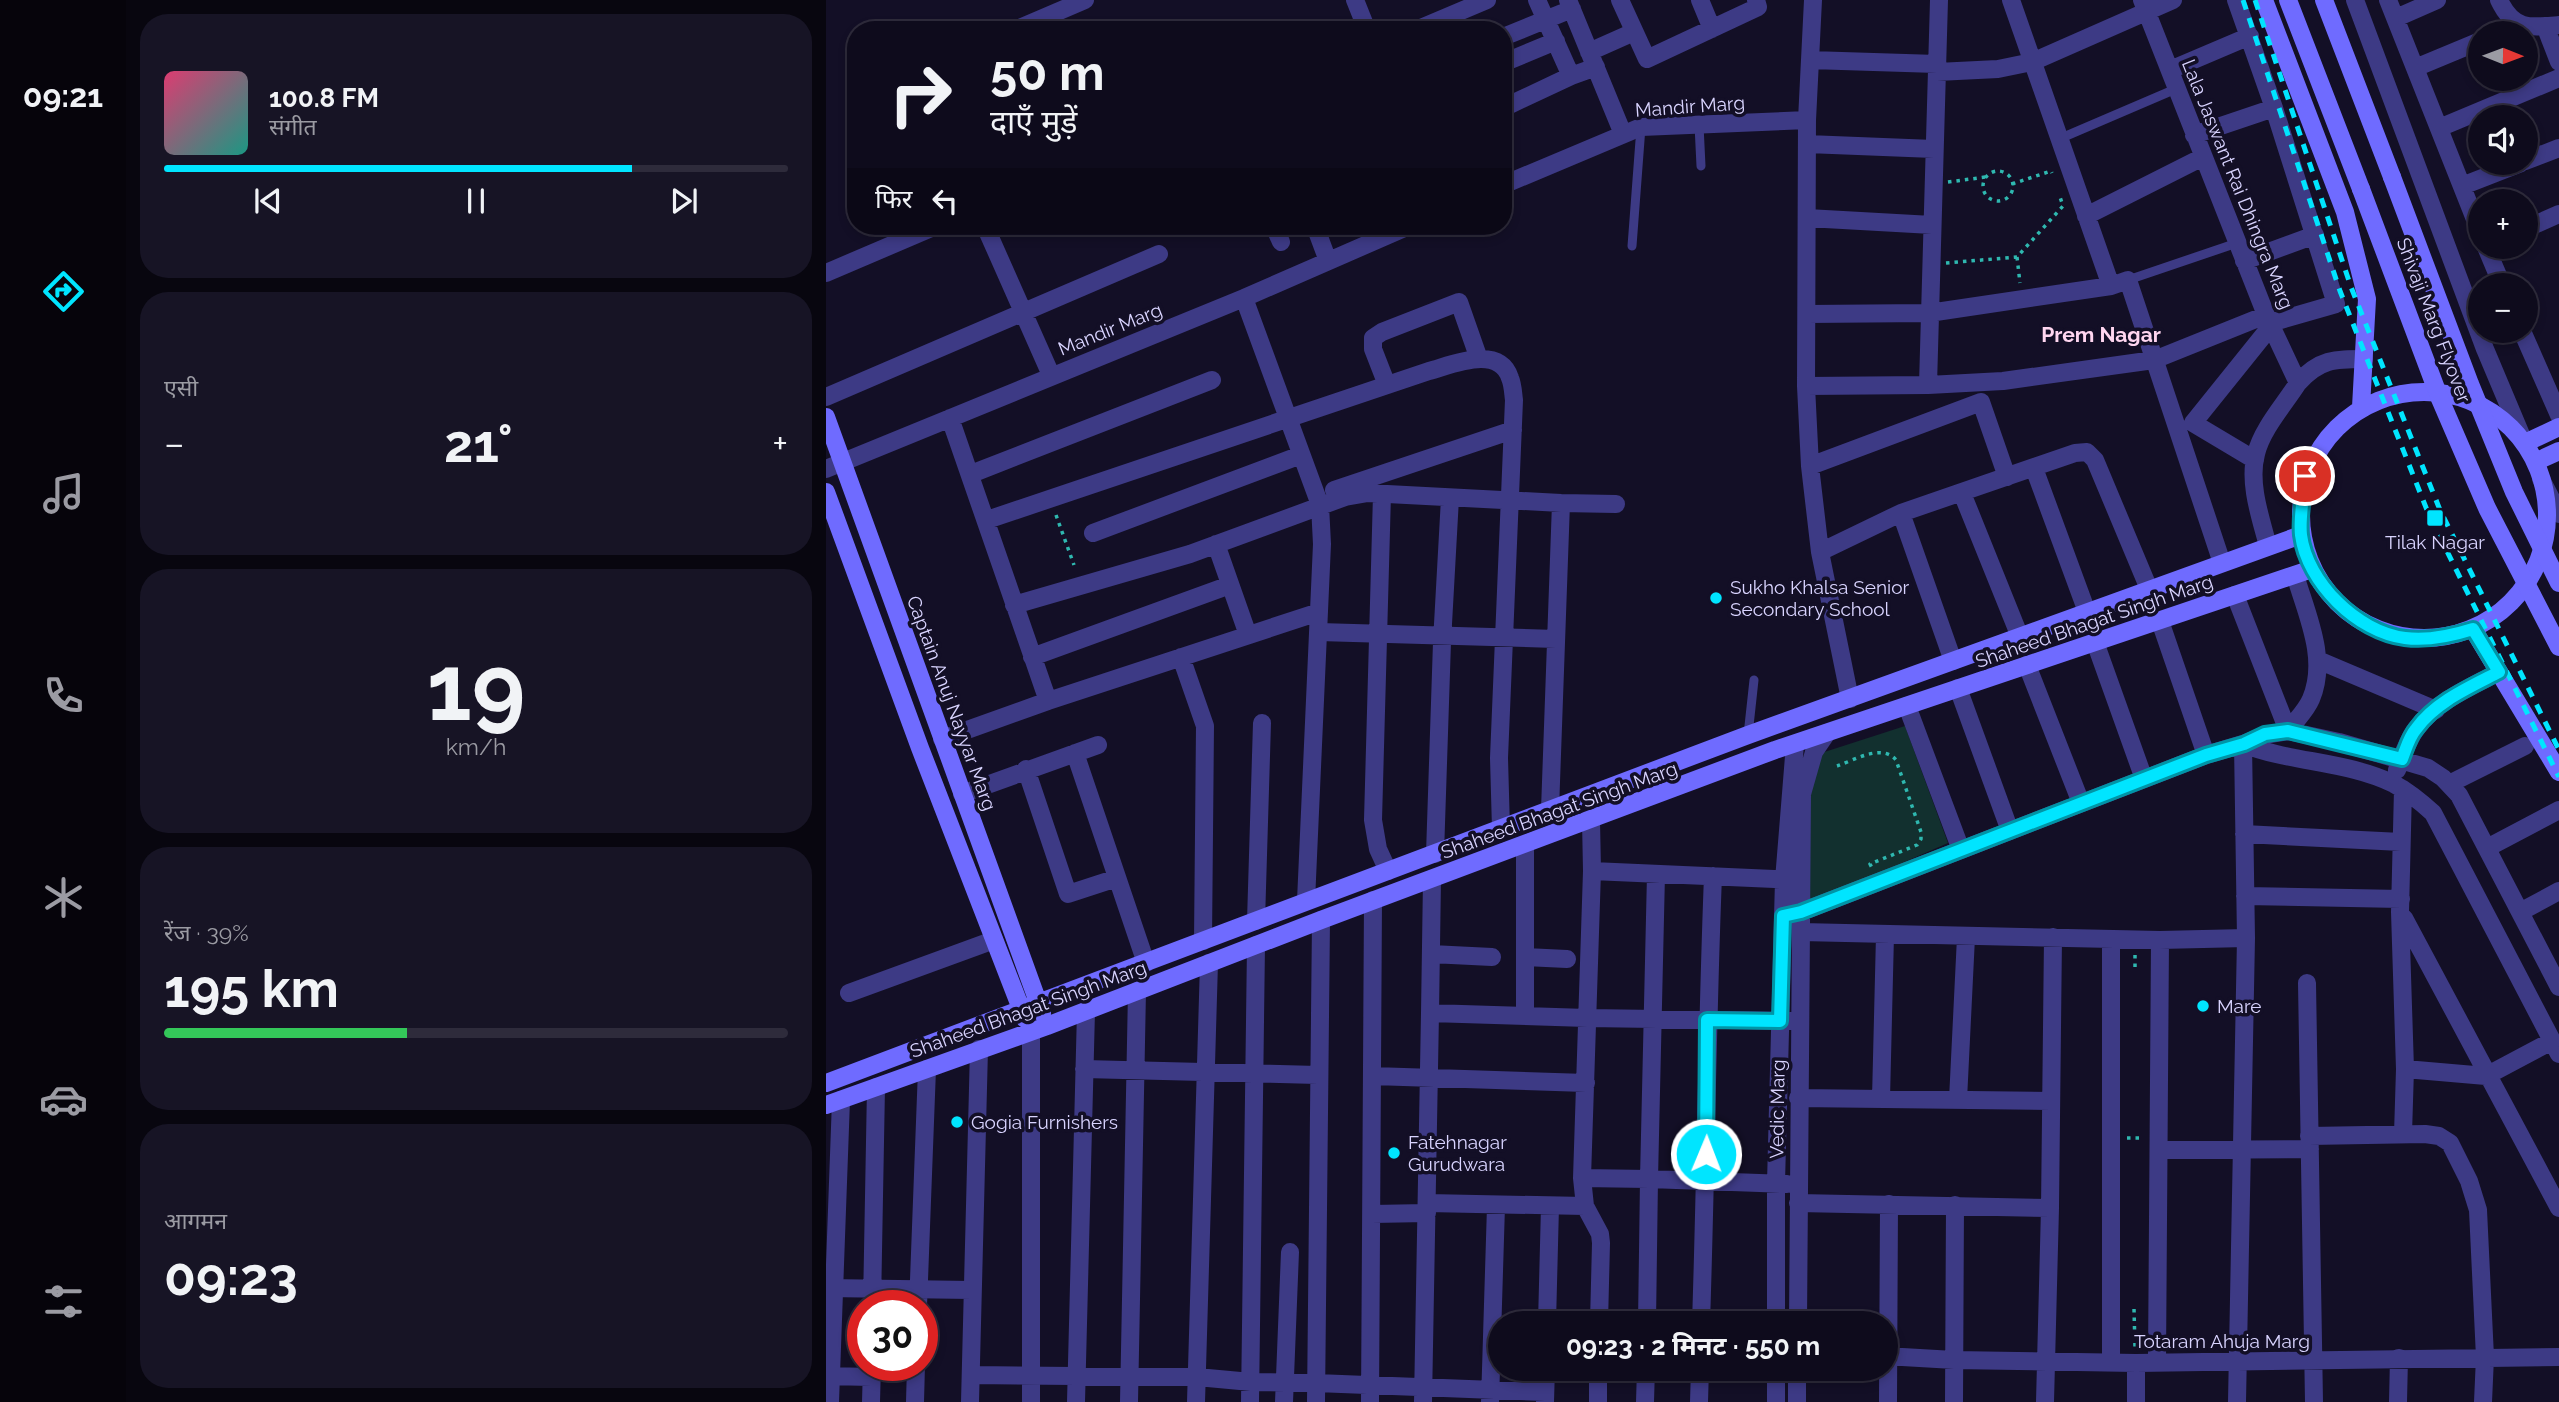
<!DOCTYPE html>
<html lang="hi">
<head>
<meta charset="utf-8">
<style>
	:root { --surface:#0e0b1c; --page:#171425; --text:#f1f3f6; --muted:#9b9ba3; --line:#2e2b3b; --accent:#00e5ff }
	body { margin:0; font-family:Raleway,"Noto Sans Devanagari",sans-serif; background:var(--page); color:var(--text); height:100vh; display:flex; flex-direction:column; font-size:26px; white-space:nowrap }
	* { box-sizing:border-box; margin:0 }
	p { font-size:23px; color:var(--muted) }
	.icon { flex:none; width:38px; height:38px; fill:none; stroke:currentColor; stroke-width:2; stroke-linecap:round; stroke-linejoin:round }
	.map { position:relative; flex:1; overflow:hidden }
	.sheet { display:flex; flex-direction:column; gap:14px; padding:14px; background:#08060f; width:700px }
	.sheet>* { flex:none }
	.hud { position:absolute; left:21px; top:21px; width:665px; height:214px; border-radius:28px; box-shadow:0 4px 10px #0003,0 0 0 2px var(--line); background:#0e0b1c; color:var(--text); overflow:hidden }
	.needle { width:46px; rotate:91deg }
	.buttons { position:absolute; left:1642px; top:21px; display:grid; gap:14px }
	.buttons a { display:grid; place-items:center; width:70px; height:70px; border-radius:50%; background:var(--surface); box-shadow:0 4px 10px #0003,0 0 0 2px var(--line); font-size:35px }
	.speed { position:absolute; left:21px; top:1290px; display:flex; gap:14px; font-size:35px; font-weight:700; text-align:center }
	.speed>* { display:grid; place-content:center; width:91px; height:91px; border-radius:50%; background:var(--surface); box-shadow:0 4px 10px #0003,0 0 0 2px var(--line); line-height:1 }
	.speed .limit { border:10px solid #d22; background:#fff; color:#111 }
	.pin { position:absolute; display:grid; place-items:center; width:60px; height:60px; color:#fff; margin:-30px; border:4px solid #fff; border-radius:50%; box-shadow:0 2px 7px #0007 }
	.me { position:absolute; width:77px; margin:-38px; rotate:1deg; stroke-linejoin:round; filter:drop-shadow(0 0 5px #0008) }
	.turn { display:flex; align-items:center; gap:24px; height:147px; padding:0 28px; font-size:32px }
	.turn .icon { width:91px; height:91px; stroke-width:2.5 }
	.turn b { display:block; font-size:49px; line-height:60px }
	.then { display:flex; align-items:center; height:66px; padding:0 28px; background:#0003; gap:14px; font-size:26px }
	.big { font-size:52px; font-weight:700; line-height:1.1 }
	.sheet .tile { flex:1; display:flex; flex-direction:column; justify-content:center; gap:10px; min-width:0; padding:0 24px; border-radius:28px; background:var(--page) }
	.sheet .dial { align-items:center; gap:0 }
	.dial b { font-size:91px; line-height:1 }
	.song { display:flex; align-items:center; gap:21px }
	.cover { width:84px; height:84px; border-radius:10px; background:linear-gradient(135deg,hsl(340 70% 55%),hsl(170 70% 35%)) }
	.played { height:7px; border-radius:4px; background:linear-gradient(90deg,var(--accent) 75%,var(--line) 75%) }
	.keys { display:flex; justify-content:space-around; direction:ltr }
	.heat { display:flex; justify-content:space-between; align-items:center; font-size:38px; direction:ltr }
	.charge { height:10px; border-radius:5px; background:linear-gradient(90deg,#34c759 39%,var(--line) 0) }
	.trip { position:absolute; left:662px; top:1311px; width:410px; height:70px; border-radius:35px; background:var(--surface); box-shadow:0 4px 10px #0003,0 0 0 2px var(--line); font-weight:700; line-height:70px; text-align:center }
	main { display:flex; flex:1; min-height:0 }
	.dock { display:flex; flex-direction:column; width:126px; justify-content:space-around; align-items:center; background:#06040b; color:var(--muted) }
	.dock .icon { width:49px; height:49px }
	.dock .active { color:var(--accent) }
	.dock b { font-size:32px; color:var(--text) }
	.map>svg:first-child { display:block }
	.green { fill:#12302f }
	.lines { fill:none; stroke-linecap:round; stroke-linejoin:round }
	.path { stroke:#2fb8b0; stroke-width:3.5; stroke-dasharray:3.5 5; stroke-linecap:butt }
	.lane { stroke:#3d3a85; stroke-width:9 }
	.street { stroke:#3d3a85; stroke-width:18 }
	.secondary { stroke:#6f6bff; stroke-width:18 }
	.rail { stroke:#00e5ff; stroke-width:5; stroke-dasharray:10 9; stroke-linecap:butt }
	.secondary-bridge { stroke:#6f6bff; stroke-width:18 }
	.route-casing { stroke:#0095a6; stroke-width:18 }
	.route { stroke:#00e5ff; stroke-width:12 }
	.poi-dot { fill:#00e5ff; stroke:#130f26; stroke-width:2.5 }
	.labels { text-anchor:middle; stroke-width:7; stroke-linejoin:round; paint-order:stroke }
	.street-label { font-size:19px; fill:#d9d4ff; stroke:#130f26 }
	.poi-label { font-size:19px; fill:#d9d4ff; stroke:#130f26; text-anchor:start }
	.neighbourhood-label { font-size:21px; font-weight:bold; fill:#ffd6f0; stroke:#130f26 }
</style>
</head>
<body>
<main>
<nav class="dock">
<b>09:21</b>
<svg class="icon active" aria-label="directions" viewBox="0 0 24 24"><path d="M12 3l9 9-9 9-9-9zM9 14v-3h6M13 9l2 2-2 2"/></svg>
<svg class="icon" aria-label="music" viewBox="0 0 24 24"><path d="M9 18V5l10-2v13"/><circle cx="6" cy="18" r="3"/><circle cx="16" cy="16" r="3"/></svg>
<svg class="icon" aria-label="phone" viewBox="0 0 24 24"><path d="M5 4h4l2 5-3 2q2 4 5 5l2-3 5 2v4C11 20 4 13 5 4z"/></svg>
<svg class="icon" aria-label="climate" viewBox="0 0 24 24"><path d="M12 3v18M4 7l16 10M4 17L20 7"/></svg>
<svg class="icon" aria-label="car" viewBox="0 0 24 24"><path d="M5 17H2v-5l4-1 3-4h7l3 4 3 1v5h-3M9 17h6M6 11h13"/><circle cx="7" cy="17" r="2"/><circle cx="17" cy="17" r="2"/></svg>
<svg class="icon" aria-label="filters" viewBox="0 0 24 24"><path d="M4 7h16M4 17h16"/><circle cx="9" cy="7" r="2"/><circle cx="15" cy="17" r="2"/></svg>
</nav>
<section class="sheet">
<div class="tile">
<div class="song"><i class="cover"></i><div><b>100.8 FM</b><p>संगीत</p></div></div>
<div class="played"></div>
<div class="keys"><svg class="icon" aria-label="previous" viewBox="0 0 24 24"><path d="M18 5L8 12l10 7zM5 5v14"/></svg><svg class="icon" aria-label="pause" viewBox="0 0 24 24"><path d="M8 5v14M16 5v14"/></svg><svg class="icon" aria-label="next" viewBox="0 0 24 24"><path d="M6 5l10 7-10 7zM19 5v14"/></svg></div>
</div>
<div class="tile"><p>एसी</p>
<div class="heat"><a>−</a><b class="big">21°</b><a>+</a></div>
</div>
<div class="tile dial"><b>19</b><p>km/h</p></div>
<div class="tile"><p>रेंज · 39%</p><b class="big">195 km</b><div class="charge"></div></div>
<div class="tile"><p>आगमन</p><b class="big">09:23</b></div>
</section>
<div class="map">
<svg width="1733" height="1402" viewBox="0 0 1733 1402">
	<rect width="100%" height="100%" fill="#130f26"/>
	<!-- green -->
	<path class="green" d="M1079,726L1122,843L971,909L983,757Z"/>
	<g class="lines">
		<!-- path -->
		<path class="path" d="M1157 186a15 15 0 1 1 30 0a15 15 0 1 1-30 0Z
			M1122,182L1160,177
			M1186,184L1225,171L1226,173
			M1191,257L1194,283
			M1120,263L1191,257L1237,206L1234,197
			M230,515L248,565
			M1011,766C1029,760 1056,743 1070,760L1095,832V839L1091,845L1044,864L1046,868
			M1309,955V970
			M1301,1138H1317
			M1308,1309L1309,1347"/>
		<!-- lane -->
		<path class="lane" d="M873,125L875,166
			M1233,139L1352,88
			M806,246L815,127
			M1302,280L1411,243
			M922,735L928,680"/>
		<!-- street -->
		<path class="street" d="M529,0L541,30
			M711,0L745,76
			M742,0L797,134
			M794,0L821,59L932,7L930,0
			M874,0L886,29
			M987,0L981,120L980,386L984,466L994,552L1024,699
			M1185,0L1285,286
			M1316,0L1440,315L1472,383
			M1410,0L1448,108L1510,304L1444,323
			M1529,0L1659,349L1696,437
			M1562,0L1654,232
			M1673,0C1687,30 1703,28 1733,25
			M1570,18L1611,0
			M1719,26L1733,62
			M189,30L259,0
			M590,30L661,0
			M1672,33L1693,24
			M677,37L746,9
			M763,52L808,32
			M984,60L1111,64
			M677,63L730,41
			M1589,68L1654,41
			M1344,70L1424,36
			M1111,72L1172,69L1206,62L1347,0
			M677,108L745,76L770,67
			M1613,128L1733,78
			M1368,135L1448,108
			M981,144L1108,149
			M1699,161L1733,148
			M677,185L815,127L981,120
			M1636,186L1695,163
			M1260,216L1377,157
			M981,218L1106,225
			M159,226L225,375
			M448,226L455,242
			M489,226L502,261
			M1699,229L1733,214
			M1660,247L1676,285
			M1418,261L1489,235
			M0,273L110,226
			M418,298L494,505L496,544L480,901
			M981,314L1103,313L1285,286L1302,280L1396,563
			M1696,331L1733,415
			M561,385L547,349V338L556,332L633,302L653,359
			M1102,385L1113,0
			M980,386L1102,385L1177,381L1328,360L1440,315
			M0,397L333,254
			M124,418L222,701
			M1429,460L1367,423L1445,326
			M984,466L1155,402L1181,477
			M1208,468L1261,612
			M0,469L418,298L583,226
			M145,474L386,380
			M1715,479L1733,514
			M508,490L687,430
			M1136,493L1194,637
			M556,494L547,820L552,849L562,871
			M1075,513L1127,661
			M161,520L603,371C626,365 673,344 684,378C687,385 687,393 688,400L673,758L675,829
			M267,533L475,455
			M390,544L422,635
			M1442,546C1435,519 1422,483 1430,454C1436,429 1458,405 1472,383C1493,359 1509,359 1538,359
			M994,552L1075,513L1249,453L1261,452L1269,460L1323,589
			M1409,595L1462,731
			M188,605L364,554L519,497L542,493L735,503L790,504
			M1334,621L1380,755
			M493,632L730,639
			M1269,642L1318,779
			M206,657L404,585
			M355,657L379,726L377,941
			M1492,660L1610,710
			M1201,665L1255,803
			M1132,688L1184,831
			M1081,706L1135,850
			M1462,731C1469,721 1480,711 1485,699C1502,659 1481,615 1469,575
			M116,739L222,701L493,612
			M1417,744C1466,763 1521,761 1568,784C1583,792 1595,802 1607,813L1733,1054
			M249,753L320,963
			M200,769L242,894L291,878
			M1571,770C1576,757 1581,741 1590,729C1609,702 1644,687 1673,672
			M1623,784L1699,746
			M1577,789L1574,912L1579,1069L1577,1134
			M136,794L272,745
			M724,810L735,503
			M765,820L766,871L756,1178L759,1206L774,1234L775,1243L773,1323
			M1418,834L1575,842
			M699,845V1016
			M1661,848L1733,810
			M609,854L616,642L624,498
			M766,871L969,880
			M1419,896L1575,899
			M1694,912L1733,891
			M957,916L975,912L1380,755L1417,744L1439,735L1462,731L1513,742L1602,768L1617,778L1633,795L1733,987
			M1578,918L1733,1208
			M430,921L436,723
			M975,932L1334,940L1420,938
			M1285,939V1363
			M605,954L666,957
			M699,957L741,959
			M1481,983L1488,1402
			M23,993L168,940
			M604,1013L606,879
			M258,1069L492,1075
			M1579,1069L1660,1076L1726,1041
			M547,1076L760,1083
			M972,1098L1225,1101
			M1055,1099L1059,935
			M1132,1100L1140,937
			M1483,1136L1599,1134L1613,1136L1624,1143L1643,1181L1652,1210L1659,1357L1657,1402
			M1333,1150L1484,1149
			M756,1178L823,1179L830,874
			M601,1203L759,1206
			M972,1203L1224,1208
			M546,1214L601,1213
			M0,1288L146,1290
			M46,1306L50,1087
			M92,1306L101,1069
			M721,1323L724,1206
			M821,1323L823,1179L961,1184
			M875,1323C880,1174 881,1025 887,876
			M900,1323L961,1321
			M950,1323V1183L958,880L969,744
			M972,1323L976,794L988,752L1001,733
			M1059,1356L1128,1360L1310,1363L1733,1357
			M1331,1361L1334,940
			M145,1375L371,1377L425,1382L490,1383L719,1392
			M0,1376L46,1377
			M4,1402L15,1100
			M45,1402L46,1365
			M89,1402L90,1365
			M144,1402L153,1049
			M205,1402V1031
			M250,1402L260,1011
			M303,1402L311,991
			M370,1402L383,963
			M424,1402L430,945
			M458,1402L464,1252
			M490,1402L495,920
			M544,1402L547,900
			M597,1402L604,1013L761,1018L973,1021
			M664,1402L670,1206
			M719,1402L720,1368
			M772,1402V1368
			M819,1402L820,1368
			M873,1402L874,1368
			M950,1402V1368
			M971,1402V1368
			M1062,1402L1063,1204
			M1128,1402L1129,1205
			M1219,1402L1224,1208L1227,937
			M1310,1402V1363
			M1411,1402L1420,938L1417,744
			M1572,1402L1573,1358"/>
		<!-- secondary -->
		<path class="secondary" d="M1438,0L1519,212L1541,299L1535,407
			M1462,0L1535,189
			M1498,0L1566,177
			M1475 515a123 123 0 1 1 246 0a123 123 0 1 1-246 0Z
			M0,417L216,1013
			M1699,443L1733,427
			M1709,462L1733,451
			M0,492L94,748L199,1019
			M1647,629L1733,772
			M0,1083L922,735L1475,535
			M0,1105L221,1026L495,920L949,750L1486,569"/>
		<!-- rail -->
		<path class="rail" d="M1417,0L1514,291L1603,515L1733,777
			M1429,0L1525,287L1614,510L1733,750"/>
		<!-- secondary-bridge -->
		<path class="secondary-bridge" d="M1566,177L1644,384L1688,492L1733,583
			M1535,189L1614,399L1661,508L1733,647"/>
	</g>
	<g class="lines">
		<!-- route casing -->
		<g class="route-casing">
			<path id="route" d="M880,1154L881,1020L954,1021L957,916L975,912L1380,755L1418,744L1439,734L1462,731L1576,759C1580,749 1583,737 1590,729C1609,702 1644,687 1673,672L1647,629C1625,636 1602,641 1579,638C1531,632 1481,582 1475,535C1473,517 1478,494 1479,476"/>
		</g>
		<!-- route -->
		<use href="#route" class="route"/>
	</g>
	<!-- markers -->
	<g class="poi-dot">
		<rect x="1600" y="509" width="18" height="18" rx="3.5"/>
		<circle cx="890" cy="598" r="7"/>
		<circle cx="1377" cy="1006" r="7"/>
		<circle cx="131" cy="1122" r="7"/>
		<circle cx="568" cy="1153" r="7"/>
	</g>
	<g class="labels">
		<!-- street labels -->
		<g class="street-label">
			<text transform="translate(864 106) rotate(-4)" y="7">Mandir Marg</text>
			<text transform="translate(1412 184) rotate(68)" y="7">Lala Jaswant Rai Dhingra Marg</text>
			<text transform="translate(1608 320) rotate(69)" y="7">Shivaji Marg Flyover</text>
			<text transform="translate(284 329) rotate(-22)" y="7">Mandir Marg</text>
			<text transform="translate(1268 621) rotate(-19)" y="7">Shaheed Bhagat Singh Marg</text>
			<text transform="translate(126 703) rotate(70)" y="7">Captain Anuj Nayyar Marg</text>
			<text transform="translate(733 810) rotate(-20)" y="7">Shaheed Bhagat Singh Marg</text>
			<text transform="translate(202 1009) rotate(-20)" y="7">Shaheed Bhagat Singh Marg</text>
			<text transform="translate(951 1109) rotate(-89)" y="7">Vedic Marg</text>
			<text x="1396" y="1348">Totaram Ahuja Marg</text>
		</g>
		<!-- poi labels -->
		<g class="poi-label">
			<text x="1609" y="549" text-anchor="middle">Tilak Nagar</text>
			<text x="904" y="594">Sukho Khalsa Senior<tspan x="904" dy="22">Secondary School</tspan></text>
			<text x="1391" y="1013">Mare</text>
			<text x="145" y="1129">Gogia Furnishers</text>
			<text x="582" y="1149">Fatehnagar<tspan x="582" dy="22">Gurudwara</tspan></text>
		</g>
		<!-- neighbourhood labels -->
		<g class="neighbourhood-label">
			<text x="1275" y="342">Prem Nagar</text>
		</g>
	</g>
</svg>
<div class="buttons">
<a><svg class="needle" viewBox="-14 -14 28 28"><path d="M0-13l5 13h-10z" fill="#e53935"/><path d="M0 13l5-13h-10z" fill="#9b9ba3"/></svg></a>
<a><svg class="icon" aria-label="sound" viewBox="0 0 24 24"><path d="M4 9h4l5-4v14l-5-4H4zM17 9q2 3 0 6"/></svg></a>
<a>+</a>
<a>−</a>
</div>
<div class="speed"><div class="limit">30</div></div>
<div class="pin" style="left:1479px;top:476px;background:#d93025"><svg class="icon" aria-label="arrive" viewBox="0 0 24 24"><path d="M6 21V4h12l-3 4 3 4H6"/></svg></div>
<svg class="me" style="left:880px;top:1154px" viewBox="-20 -20 40 40"><circle r="17" fill="#00e5ff" stroke="#fff" stroke-width="3"/><path d="M0-11L8 9 0 5-8 9z" fill="#fff"/></svg>
<div class="trip">09:23 · 2 मिनट · 550 m</div>
<div class="hud">
<div class="turn"><svg class="icon" aria-label="right" viewBox="0 0 24 24"><path d="M7 20v-9h11M14 6l5 5-5 5"/></svg><div><b>50 m</b>दाएँ मुड़ें</div></div>
<div class="then">फिर<svg class="icon" aria-label="left" viewBox="0 0 24 24"><path d="M17 20v-9H6M10 6l-5 5 5 5"/></svg></div>
</div>
</div>
</main>
</body>
</html>
